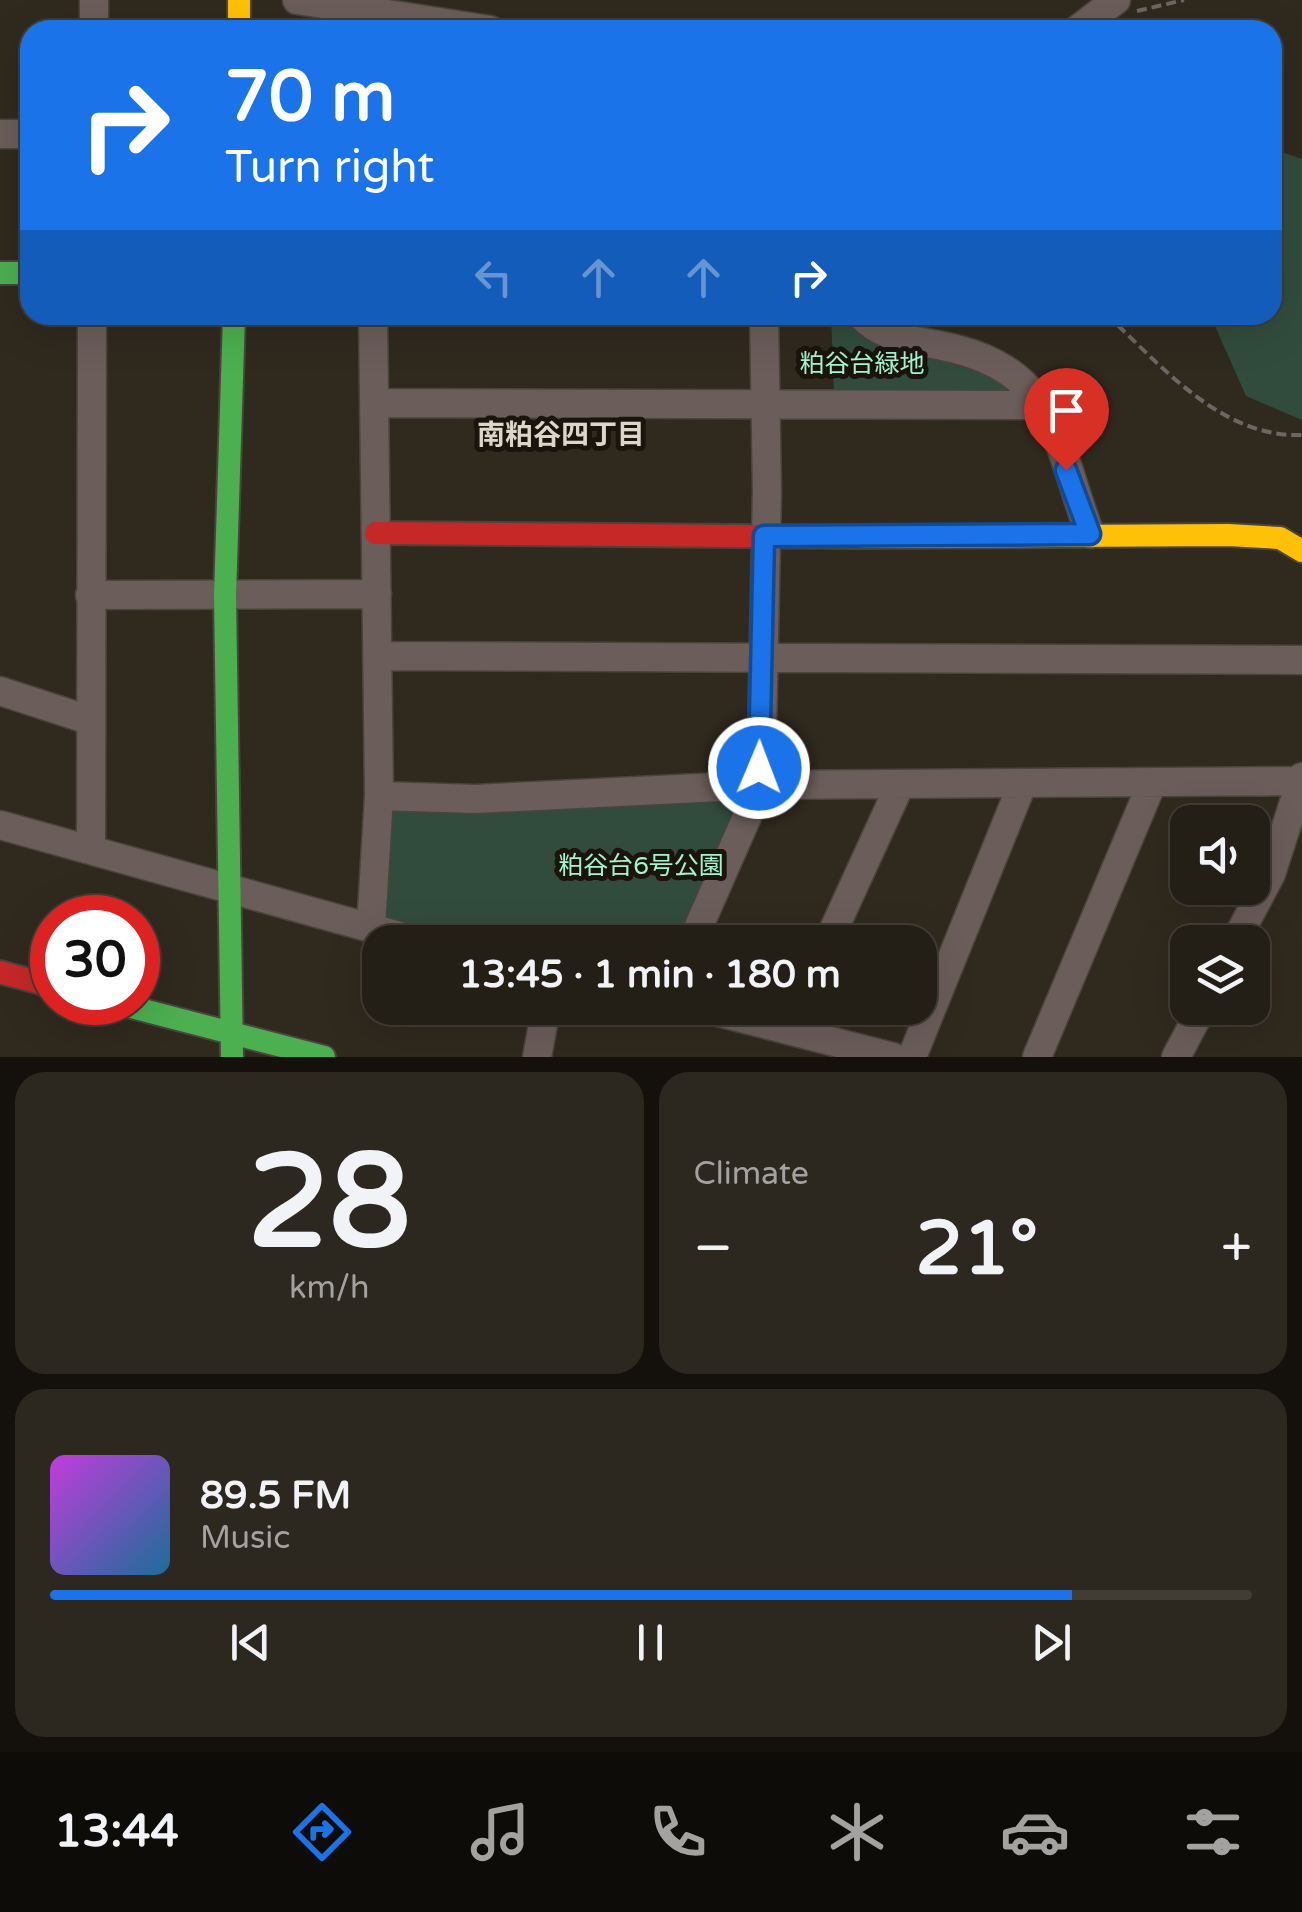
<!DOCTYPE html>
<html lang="en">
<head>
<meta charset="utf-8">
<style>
	:root { --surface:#241f16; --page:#2c271f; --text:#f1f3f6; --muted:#a3a2a1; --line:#413d35; --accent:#1a73e8 }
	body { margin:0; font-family:"Varela Round","Noto Sans JP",sans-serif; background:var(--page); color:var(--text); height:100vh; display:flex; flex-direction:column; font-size:38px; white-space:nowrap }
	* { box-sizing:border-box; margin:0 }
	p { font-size:32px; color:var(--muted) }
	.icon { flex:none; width:55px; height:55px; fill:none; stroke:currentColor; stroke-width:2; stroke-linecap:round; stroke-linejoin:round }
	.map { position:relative; height:1057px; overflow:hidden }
	.side { display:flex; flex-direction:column; gap:15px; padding:15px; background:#14110c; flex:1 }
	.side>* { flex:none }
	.top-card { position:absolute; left:20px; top:20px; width:1262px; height:305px; border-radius:30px; box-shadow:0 10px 40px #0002,0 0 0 2px var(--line); background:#1a73e8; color:#fff; overflow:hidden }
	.buttons { position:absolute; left:1170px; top:805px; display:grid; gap:20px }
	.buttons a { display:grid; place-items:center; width:100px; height:100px; border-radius:20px; background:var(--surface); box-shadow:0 10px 40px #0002,0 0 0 2px var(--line); font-size:50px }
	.speed { position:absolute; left:30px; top:895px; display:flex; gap:20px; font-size:50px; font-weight:700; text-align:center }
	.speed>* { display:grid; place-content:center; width:130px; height:130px; border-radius:50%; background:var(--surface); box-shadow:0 10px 40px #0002,0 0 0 2px var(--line); line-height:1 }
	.speed .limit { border:15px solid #d22; background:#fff; color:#111 }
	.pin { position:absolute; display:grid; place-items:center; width:85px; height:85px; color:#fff; margin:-102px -42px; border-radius:50% 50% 50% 0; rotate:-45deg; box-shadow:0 0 10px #0007 }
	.pin .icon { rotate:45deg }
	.me { position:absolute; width:110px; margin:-55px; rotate:1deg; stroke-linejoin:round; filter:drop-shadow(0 0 8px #0008) }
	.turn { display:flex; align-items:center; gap:35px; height:210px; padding:0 40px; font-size:45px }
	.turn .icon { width:130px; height:130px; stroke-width:2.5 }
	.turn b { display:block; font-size:70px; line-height:85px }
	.lanes { display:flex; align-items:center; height:95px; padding:0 40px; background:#0003; justify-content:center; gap:50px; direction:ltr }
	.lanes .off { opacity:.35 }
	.big { font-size:75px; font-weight:800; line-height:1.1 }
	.side .tile { flex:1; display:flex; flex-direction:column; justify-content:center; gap:15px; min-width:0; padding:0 35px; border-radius:30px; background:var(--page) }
	.side .dial { align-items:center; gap:0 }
	.dial b { font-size:130px; line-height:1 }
	.song { display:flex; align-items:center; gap:30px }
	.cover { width:120px; height:120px; border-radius:15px; background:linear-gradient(135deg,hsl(290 70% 55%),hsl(200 70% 35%)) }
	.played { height:10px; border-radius:5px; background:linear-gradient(90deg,var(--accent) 85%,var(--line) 85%) }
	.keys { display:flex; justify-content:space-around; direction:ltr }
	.heat { display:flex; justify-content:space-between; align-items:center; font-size:55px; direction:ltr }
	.side .tiles { flex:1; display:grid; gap:15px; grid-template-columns:1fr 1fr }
	.tile:last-child { grid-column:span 2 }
	.trip { position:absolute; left:362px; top:925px; width:575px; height:100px; border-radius:30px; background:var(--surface); box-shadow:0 10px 40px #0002,0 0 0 2px var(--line); font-weight:800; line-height:100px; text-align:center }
	.tab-bar { display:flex; height:160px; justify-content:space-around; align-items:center; background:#0e0c09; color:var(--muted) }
	.tab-bar .icon { width:70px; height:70px }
	.tab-bar .selected { color:var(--accent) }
	.tab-bar b { font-size:45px; color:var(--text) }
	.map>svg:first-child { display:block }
	.green { fill:#314c3d }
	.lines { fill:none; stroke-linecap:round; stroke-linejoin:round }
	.street-casing { stroke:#4a443b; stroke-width:31 }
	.fast-casing { stroke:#4a443b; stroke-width:26 }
	.slow-casing { stroke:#4a443b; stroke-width:26 }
	.jam-casing { stroke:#4a443b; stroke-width:26 }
	.path { stroke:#706562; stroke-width:4; stroke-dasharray:10 5; stroke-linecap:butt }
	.street { stroke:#6b5d5a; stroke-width:28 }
	.fast { stroke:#4caf50; stroke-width:22 }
	.slow { stroke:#ffc107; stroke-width:22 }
	.jam { stroke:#c62828; stroke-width:22 }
	.route-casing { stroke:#114b97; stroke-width:25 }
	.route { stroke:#1a73e8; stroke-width:18 }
	.labels { text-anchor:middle; stroke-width:10; stroke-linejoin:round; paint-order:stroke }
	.park-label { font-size:25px; fill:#a4f4cd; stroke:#1a140c }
	.neighbourhood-label { font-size:28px; font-weight:bold; fill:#ddd5c9; stroke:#1a140c }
</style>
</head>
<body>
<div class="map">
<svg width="1302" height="1057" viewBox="0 0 1302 1057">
	<rect width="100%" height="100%" fill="#30291e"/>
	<!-- green -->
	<path class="green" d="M1273,149L1302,159V420L1246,396L1210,315H1272Z
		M831,315H851L980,365L1010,385L1012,394L834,393Z
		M761,785L692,942H435L371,927L379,796Z"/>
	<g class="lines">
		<!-- street casing -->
		<g class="street-casing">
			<path id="street" d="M297,0L490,30
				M94,30V0
				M1077,30L1116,0
				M0,134H30
				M861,315C882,338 908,339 938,345C1055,367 1054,436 1090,534
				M376,403L1042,405
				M90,595L377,594
				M378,656L1302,660
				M0,691L89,720
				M379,796L475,799L761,785L1301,781
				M0,825L421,942
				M91,848L92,315
				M371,927L379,796L373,315
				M692,942L761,785L767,491L764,315
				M828,942L899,787
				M1235,942L1271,874L1302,777
				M702,1008L893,1057
				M537,1057L546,1008
				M912,1057L1022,785
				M1037,1057L1152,783
				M1176,1057L1202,1008"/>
		</g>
		<!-- fast casing -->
		<g class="fast-casing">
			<path id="fast" d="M0,273H30
				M112,1002L324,1057
				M232,1057L225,596L234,315"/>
		</g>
		<!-- slow casing -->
		<g class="slow-casing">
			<path id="slow" d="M239,0V30
				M859,537L1228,535L1280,538L1302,551"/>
		</g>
		<!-- jam casing -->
		<g class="jam-casing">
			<path id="jam" d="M376,533L859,537
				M0,972L52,986"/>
		</g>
		<!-- path -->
		<path class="path" d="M1137,11L1184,0
			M1107,315C1162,366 1221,438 1302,435"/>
		<!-- street -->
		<use href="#street" class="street"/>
		<!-- fast -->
		<use href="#fast" class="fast"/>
		<!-- slow -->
		<use href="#slow" class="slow"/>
		<!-- jam -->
		<use href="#jam" class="jam"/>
	</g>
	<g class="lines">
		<!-- route casing -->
		<g class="route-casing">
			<path id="route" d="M759,768L764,536L1090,534L1066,470"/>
		</g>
		<!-- route -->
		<use href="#route" class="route"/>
	</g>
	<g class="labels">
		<!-- park labels -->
		<g class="park-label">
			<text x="862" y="372">粕谷台緑地</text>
			<text x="641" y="874">粕谷台6号公園</text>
		</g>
		<!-- neighbourhood labels -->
		<g class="neighbourhood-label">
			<text x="561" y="444">南粕谷四丁目</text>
		</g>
	</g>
</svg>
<div class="buttons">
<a><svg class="icon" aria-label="sound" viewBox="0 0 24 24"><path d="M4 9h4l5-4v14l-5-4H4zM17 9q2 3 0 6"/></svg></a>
<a><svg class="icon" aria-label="layers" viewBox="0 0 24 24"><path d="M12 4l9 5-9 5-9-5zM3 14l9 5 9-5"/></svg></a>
</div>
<div class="speed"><div class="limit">30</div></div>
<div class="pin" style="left:1066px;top:470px;background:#d93025"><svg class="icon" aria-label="arrive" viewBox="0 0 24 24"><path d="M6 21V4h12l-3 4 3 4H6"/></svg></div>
<svg class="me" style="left:759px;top:768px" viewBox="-20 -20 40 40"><circle r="17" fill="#1a73e8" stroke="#fff" stroke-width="3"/><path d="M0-11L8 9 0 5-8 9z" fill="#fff"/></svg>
<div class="trip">13:45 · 1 min · 180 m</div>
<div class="top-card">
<div class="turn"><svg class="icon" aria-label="right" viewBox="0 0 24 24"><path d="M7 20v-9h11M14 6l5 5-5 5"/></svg><div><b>70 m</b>Turn right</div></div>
<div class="lanes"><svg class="icon off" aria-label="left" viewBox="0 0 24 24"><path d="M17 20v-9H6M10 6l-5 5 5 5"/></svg><svg class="icon off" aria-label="ahead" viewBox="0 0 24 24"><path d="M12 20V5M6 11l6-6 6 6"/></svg><svg class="icon off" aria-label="ahead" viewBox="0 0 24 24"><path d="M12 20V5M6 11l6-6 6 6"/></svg><svg class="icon" aria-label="right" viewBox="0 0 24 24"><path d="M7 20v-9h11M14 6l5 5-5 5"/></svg></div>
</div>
</div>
<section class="side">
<div class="tiles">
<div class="tile dial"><b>28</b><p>km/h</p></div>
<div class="tile"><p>Climate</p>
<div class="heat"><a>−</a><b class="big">21°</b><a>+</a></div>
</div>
<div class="tile">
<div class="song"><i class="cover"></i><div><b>89.5 FM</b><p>Music</p></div></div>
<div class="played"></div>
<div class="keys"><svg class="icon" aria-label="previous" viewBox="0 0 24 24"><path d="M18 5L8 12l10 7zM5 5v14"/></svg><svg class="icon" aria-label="pause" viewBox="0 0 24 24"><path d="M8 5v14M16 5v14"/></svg><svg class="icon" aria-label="next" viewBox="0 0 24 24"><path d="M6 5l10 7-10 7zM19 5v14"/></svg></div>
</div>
</div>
</section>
<nav class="tab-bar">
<b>13:44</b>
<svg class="icon selected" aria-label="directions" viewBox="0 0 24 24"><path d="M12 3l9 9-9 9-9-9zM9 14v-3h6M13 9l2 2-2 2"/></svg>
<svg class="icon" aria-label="music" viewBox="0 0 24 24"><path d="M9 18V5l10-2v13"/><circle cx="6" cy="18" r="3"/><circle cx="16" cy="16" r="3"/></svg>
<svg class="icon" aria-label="phone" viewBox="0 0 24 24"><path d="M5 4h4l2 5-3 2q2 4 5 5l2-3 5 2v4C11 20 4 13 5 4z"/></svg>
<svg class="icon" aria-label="climate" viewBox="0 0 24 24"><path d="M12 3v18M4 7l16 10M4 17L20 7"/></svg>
<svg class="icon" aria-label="car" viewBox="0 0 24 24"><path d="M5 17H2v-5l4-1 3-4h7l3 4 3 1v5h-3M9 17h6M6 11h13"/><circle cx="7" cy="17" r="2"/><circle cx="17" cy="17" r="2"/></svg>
<svg class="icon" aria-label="filters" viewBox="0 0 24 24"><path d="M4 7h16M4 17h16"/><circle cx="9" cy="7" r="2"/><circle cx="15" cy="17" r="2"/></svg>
</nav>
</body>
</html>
